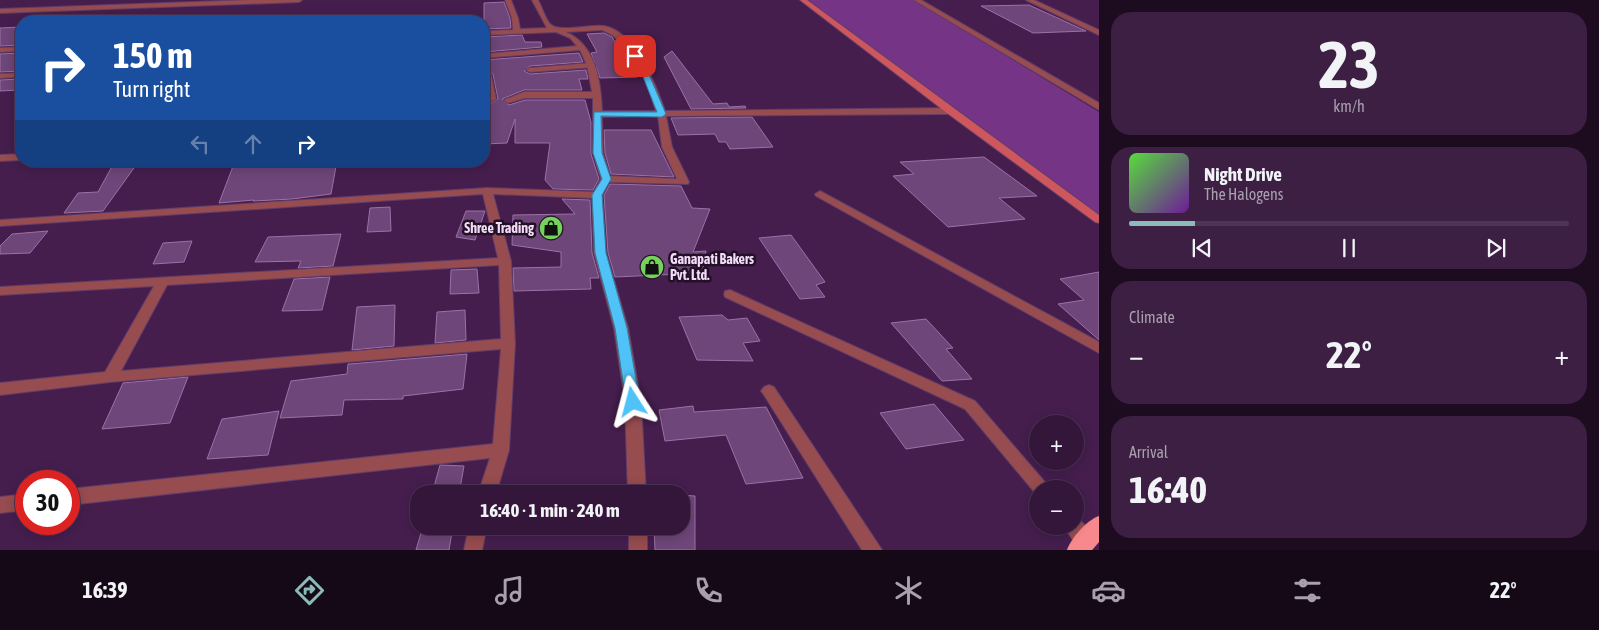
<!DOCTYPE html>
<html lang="en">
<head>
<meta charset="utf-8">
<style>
	:root { --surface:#34163a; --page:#3c1f42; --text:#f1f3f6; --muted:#a99faf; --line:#4e3554; --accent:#8bbbb9 }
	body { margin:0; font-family:"Asap Condensed",sans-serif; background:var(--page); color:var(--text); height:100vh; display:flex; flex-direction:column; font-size:19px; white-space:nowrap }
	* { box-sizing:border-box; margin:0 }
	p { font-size:16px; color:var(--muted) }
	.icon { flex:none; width:28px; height:28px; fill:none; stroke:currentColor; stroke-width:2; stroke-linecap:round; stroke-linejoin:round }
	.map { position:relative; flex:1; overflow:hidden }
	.details { display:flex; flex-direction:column; gap:12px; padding:12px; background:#1d0c20; width:500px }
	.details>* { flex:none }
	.guide { position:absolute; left:15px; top:15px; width:475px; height:152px; border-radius:20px; box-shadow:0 2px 12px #0003,0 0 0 1px var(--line); background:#1a4fa0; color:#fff; overflow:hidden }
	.buttons { position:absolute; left:1029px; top:415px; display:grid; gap:10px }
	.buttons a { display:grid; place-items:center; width:55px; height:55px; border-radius:50%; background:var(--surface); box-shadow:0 2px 12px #0003,0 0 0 1px var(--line); font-size:25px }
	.speed { position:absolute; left:15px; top:470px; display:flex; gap:10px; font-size:25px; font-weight:700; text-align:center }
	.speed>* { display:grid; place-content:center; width:65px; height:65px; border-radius:50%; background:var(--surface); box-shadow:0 2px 12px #0003,0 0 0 1px var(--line); line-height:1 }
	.speed .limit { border:8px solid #d22; background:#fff; color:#111 }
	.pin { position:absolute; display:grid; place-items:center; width:42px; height:42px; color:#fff; margin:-21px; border-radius:10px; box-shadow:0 2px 8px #0006 }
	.me { position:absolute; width:55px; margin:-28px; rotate:351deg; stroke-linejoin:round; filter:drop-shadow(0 0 4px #0008) }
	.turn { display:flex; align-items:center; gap:18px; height:105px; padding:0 15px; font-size:22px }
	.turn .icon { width:65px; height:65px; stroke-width:2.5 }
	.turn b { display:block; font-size:35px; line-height:42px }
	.lanes { display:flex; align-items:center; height:48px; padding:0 15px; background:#0003; justify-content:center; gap:25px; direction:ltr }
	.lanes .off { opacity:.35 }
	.big { font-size:38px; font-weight:700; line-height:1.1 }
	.details .card { flex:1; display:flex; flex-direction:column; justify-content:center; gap:8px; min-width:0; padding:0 18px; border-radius:20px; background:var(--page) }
	.details .dial { align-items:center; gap:0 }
	.dial b { font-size:65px; line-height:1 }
	.song { display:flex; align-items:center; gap:15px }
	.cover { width:60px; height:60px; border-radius:8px; background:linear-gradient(135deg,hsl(110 70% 55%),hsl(280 70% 35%)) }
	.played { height:5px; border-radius:2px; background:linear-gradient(90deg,var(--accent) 15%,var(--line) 15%) }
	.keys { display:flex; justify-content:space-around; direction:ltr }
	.heat { display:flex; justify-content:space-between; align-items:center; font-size:28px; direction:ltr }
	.trip { position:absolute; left:410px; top:485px; width:280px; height:50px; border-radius:20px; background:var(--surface); box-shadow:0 2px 12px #0003,0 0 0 1px var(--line); font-weight:700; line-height:50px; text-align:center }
	.tab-bar { display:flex; height:80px; justify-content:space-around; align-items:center; background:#150917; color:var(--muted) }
	.tab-bar .icon { width:35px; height:35px }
	.tab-bar .active { color:var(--accent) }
	.tab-bar b { font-size:22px; color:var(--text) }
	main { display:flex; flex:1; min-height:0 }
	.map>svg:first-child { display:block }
	.green { fill:#753486 }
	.building { fill:#6e4679; stroke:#9c71a7 }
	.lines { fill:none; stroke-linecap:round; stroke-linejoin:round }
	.lane-casing { stroke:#613c69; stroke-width:2 }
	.street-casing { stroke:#613c69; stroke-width:2 }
	.secondary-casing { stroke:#613c69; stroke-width:2 }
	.highway-casing { stroke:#613c69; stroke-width:1 }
	.lane { fill:#974c4f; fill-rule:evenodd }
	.street { fill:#974c4f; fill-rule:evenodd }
	.secondary { fill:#ce575e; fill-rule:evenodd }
	.highway { fill:#f7898c; fill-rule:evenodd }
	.route { fill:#4fc3f7; stroke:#337fa1 }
	.labels { text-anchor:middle; stroke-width:5; stroke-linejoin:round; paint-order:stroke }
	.poi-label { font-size:14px; font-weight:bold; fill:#f2daf8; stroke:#221126; text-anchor:end }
</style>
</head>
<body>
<main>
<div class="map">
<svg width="1099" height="550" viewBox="0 0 1099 550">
	<rect width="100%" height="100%" fill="#451e4e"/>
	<!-- green -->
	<path class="green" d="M807,0H914L1099,112V217Z"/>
	<!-- building -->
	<path class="building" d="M504,2L510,18L511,28L484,29V3Z
		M1029,5L1086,31L1033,33L981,6Z
		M21,27V45L0,46V28Z
		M604,33L612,37L624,57H627L637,77L600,78L591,53L597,52L587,34Z
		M522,35L525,42H541L542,47L484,52V37Z
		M672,51L713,104L727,103L729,107L745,106L746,108L691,109L664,57Z
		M21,53V71L0,72V54Z
		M579,53L583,62L530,66L524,71L530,74L586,70L588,79H579L582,90H524L502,99L509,105L525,100H585L591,122V154L599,179L593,190L553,189L545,180L550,143H515V119L507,143L484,144V107L498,99L493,74L484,70V60Z
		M21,79V90L0,91V80Z
		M752,117L773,147L730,149L726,142H719L715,134L678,135L671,118Z
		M604,130H651L674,177L611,174L605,153Z
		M984,157L1037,196L999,198L1025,219L948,227L893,176L914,174L900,162Z
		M115,161H139L103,211L64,213L78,193L98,192Z
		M235,161H337L331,194L292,199L253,201L254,200L219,203Z
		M610,184L681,186L692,208L710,209L693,252L706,251L702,273L615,277L608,253L604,195Z
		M562,199L590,200L592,253L599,278H590L591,289L514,291L513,268L561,267V252L512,245L513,215L575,214Z
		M390,207L391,231L367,232L370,208Z
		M466,211H485L475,240L456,237Z
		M48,231L30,253L0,254V246L12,234Z
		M341,234L333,266L298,268L301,261L255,262L268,237Z
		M791,235L825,282L816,285L825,297L800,299L759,238Z
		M192,241L184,262L153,264L163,243Z
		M477,269L479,293L450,294L451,270Z
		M1099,272V340L1058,304L1084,300L1060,279Z
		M330,277L322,310L282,311L294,279Z
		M395,305L394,346L352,350L357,307Z
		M465,310L466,340L435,343L437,312Z
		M722,315L728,320L747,318L760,341L743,343L753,361L697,360L679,317Z
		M926,319L953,348L946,349L972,379L942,381L891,323Z
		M467,354L463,389L403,396V399L344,400L342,415L280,418L291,381L347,374L348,364H350Z
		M188,377L170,423L102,429L123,383Z
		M934,404L964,440L906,449L880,413Z
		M693,406L694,412L766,407L803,478L746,484L726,435L665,441L659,410Z
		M279,411L268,455L207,459L222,419Z
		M440,465L464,466L459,494H432Z
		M681,495L695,496V550H655L654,526H681Z
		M423,526H453L449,550H416Z"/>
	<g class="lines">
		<!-- lane casing -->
		<g class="lane-casing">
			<path id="lane" d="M591,63L595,65L594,67L530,72L526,70L530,68Z"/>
		</g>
		<!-- street casing -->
		<g class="street-casing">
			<path id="street" d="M249,0H302L299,2L0,13V9Z
				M505,0H511L518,18L520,29L547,28L532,0H538C542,7 545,18 550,24C559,33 591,24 604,26C635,31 656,85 665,111L950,108L954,111L950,114L666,116L672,147L689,182L688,184L609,182L602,195L606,253L628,328L641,402L646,494H628L625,402L614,328L594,253L592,198L493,194L511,261L515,343L509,450L496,494H478L490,458L69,505V489L493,444L501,349L110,382L0,395V383L105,372L154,286L0,295V287L498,258L483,194L0,226V220L487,188L594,192L601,179L593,153V98H525L508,103L504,100L524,92H592L587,65L580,50L484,58V54L577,46L570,38L556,32L484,35V31L513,30L512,18ZM602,30C633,42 647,82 656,111H602C601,82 596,45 566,32ZM658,116L662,147L677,179L610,176L603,153L602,117ZM499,265L501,339L121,371L167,285Z
				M914,0H921L1099,103V110Z
				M1026,0H1034L1099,30V35Z
				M21,47V51L0,52V48Z
				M484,72L491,74L496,99L484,105V99L488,98Z
				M21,73V77L0,78V74Z
				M21,154V160L0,161V155Z
				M820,191L1099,342V353L816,196L815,194Z
				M730,290L975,401L1051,489H1038V495L1036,494L965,409L725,297L724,294L725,291Z
				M769,385L774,387L882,550H862L764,395L761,391L764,387Z
				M26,494V510L0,513V497Z
				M1075,518C1084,522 1091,532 1095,541L1093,547L1086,550C1076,546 1069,536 1065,526H1075Z
				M469,526H487L482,550H464Z
				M629,526H647V550H629Z"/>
		</g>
		<!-- secondary casing -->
		<g class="secondary-casing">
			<path id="secondary" d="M800,0H807L1099,215V223L1095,222L947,113Z"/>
		</g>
		<!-- highway casing -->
		<g class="highway-casing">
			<path id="highway" d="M1099,516V542L1092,550H1067C1072,537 1086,521 1099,516Z"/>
		</g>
		<!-- lane -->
		<use href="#lane" class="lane"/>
		<!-- street -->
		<use href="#street" class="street"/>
		<!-- secondary -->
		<use href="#secondary" class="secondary"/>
		<!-- highway -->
		<use href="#highway" class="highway"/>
	</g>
	<!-- route -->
	<path class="route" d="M632,55H637L644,63L666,114L662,117L601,116L602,153L611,179L602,195L606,253L627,328L640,402L638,406L633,407L628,406L626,402L615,328L595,253L592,195L602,179L593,153L594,112H657L638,64L631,56Z"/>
	<!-- icons -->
	<defs>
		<g id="shop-disc" transform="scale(1.25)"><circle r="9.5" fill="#75d25a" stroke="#221126"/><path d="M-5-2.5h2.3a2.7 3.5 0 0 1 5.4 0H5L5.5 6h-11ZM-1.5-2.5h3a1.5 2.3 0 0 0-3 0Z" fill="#111"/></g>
	</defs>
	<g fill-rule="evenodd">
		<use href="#shop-disc" x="551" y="228"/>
		<use href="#shop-disc" x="652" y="267"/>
	</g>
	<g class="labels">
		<!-- poi labels -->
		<g class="poi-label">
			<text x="534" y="233">Shree Trading</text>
			<text x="670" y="264" text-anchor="start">Ganapati Bakers<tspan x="670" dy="16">Pvt. Ltd.</tspan></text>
		</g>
	</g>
</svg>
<div class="buttons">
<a>+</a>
<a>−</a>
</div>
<div class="speed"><div class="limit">30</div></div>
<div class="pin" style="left:635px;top:56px;background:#d93025"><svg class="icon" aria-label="arrive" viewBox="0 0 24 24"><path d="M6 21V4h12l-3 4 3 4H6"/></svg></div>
<svg class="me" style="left:633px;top:402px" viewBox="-20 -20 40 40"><path d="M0-17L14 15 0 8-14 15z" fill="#4fc3f7" stroke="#fff" stroke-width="4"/></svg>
<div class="trip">16:40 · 1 min · 240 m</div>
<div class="guide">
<div class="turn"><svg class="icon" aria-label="right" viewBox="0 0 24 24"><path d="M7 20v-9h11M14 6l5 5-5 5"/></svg><div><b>150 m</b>Turn right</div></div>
<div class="lanes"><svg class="icon off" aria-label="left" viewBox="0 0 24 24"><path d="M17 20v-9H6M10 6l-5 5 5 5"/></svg><svg class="icon off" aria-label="ahead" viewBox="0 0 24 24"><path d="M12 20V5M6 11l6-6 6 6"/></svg><svg class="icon" aria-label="right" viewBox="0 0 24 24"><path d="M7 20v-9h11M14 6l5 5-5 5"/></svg></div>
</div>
</div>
<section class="details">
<div class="card dial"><b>23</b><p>km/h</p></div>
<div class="card">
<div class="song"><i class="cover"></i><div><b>Night Drive</b><p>The Halogens</p></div></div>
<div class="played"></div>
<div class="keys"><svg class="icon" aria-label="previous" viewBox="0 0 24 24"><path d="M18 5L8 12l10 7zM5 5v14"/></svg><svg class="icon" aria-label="pause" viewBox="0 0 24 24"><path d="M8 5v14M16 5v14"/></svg><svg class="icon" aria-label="next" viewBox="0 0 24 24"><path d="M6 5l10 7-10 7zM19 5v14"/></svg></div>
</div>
<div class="card"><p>Climate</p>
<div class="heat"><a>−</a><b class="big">22°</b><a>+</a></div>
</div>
<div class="card"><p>Arrival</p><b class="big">16:40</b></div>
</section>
</main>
<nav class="tab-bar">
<b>16:39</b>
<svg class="icon active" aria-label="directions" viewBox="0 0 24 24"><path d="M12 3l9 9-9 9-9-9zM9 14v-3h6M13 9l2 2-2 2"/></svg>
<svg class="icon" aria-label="music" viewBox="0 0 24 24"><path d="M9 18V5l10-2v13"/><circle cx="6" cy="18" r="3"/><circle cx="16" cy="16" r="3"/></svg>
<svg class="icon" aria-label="phone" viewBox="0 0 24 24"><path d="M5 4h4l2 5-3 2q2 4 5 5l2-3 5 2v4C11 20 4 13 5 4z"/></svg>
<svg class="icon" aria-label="climate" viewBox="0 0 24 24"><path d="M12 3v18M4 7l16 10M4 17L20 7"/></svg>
<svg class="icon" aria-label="car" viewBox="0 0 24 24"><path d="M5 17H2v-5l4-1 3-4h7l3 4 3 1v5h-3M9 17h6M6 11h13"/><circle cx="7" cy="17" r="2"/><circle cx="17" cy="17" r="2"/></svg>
<svg class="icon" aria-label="filters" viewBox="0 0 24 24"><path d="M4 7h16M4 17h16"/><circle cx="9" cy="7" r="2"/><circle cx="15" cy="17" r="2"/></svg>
<b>22°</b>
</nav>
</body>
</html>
